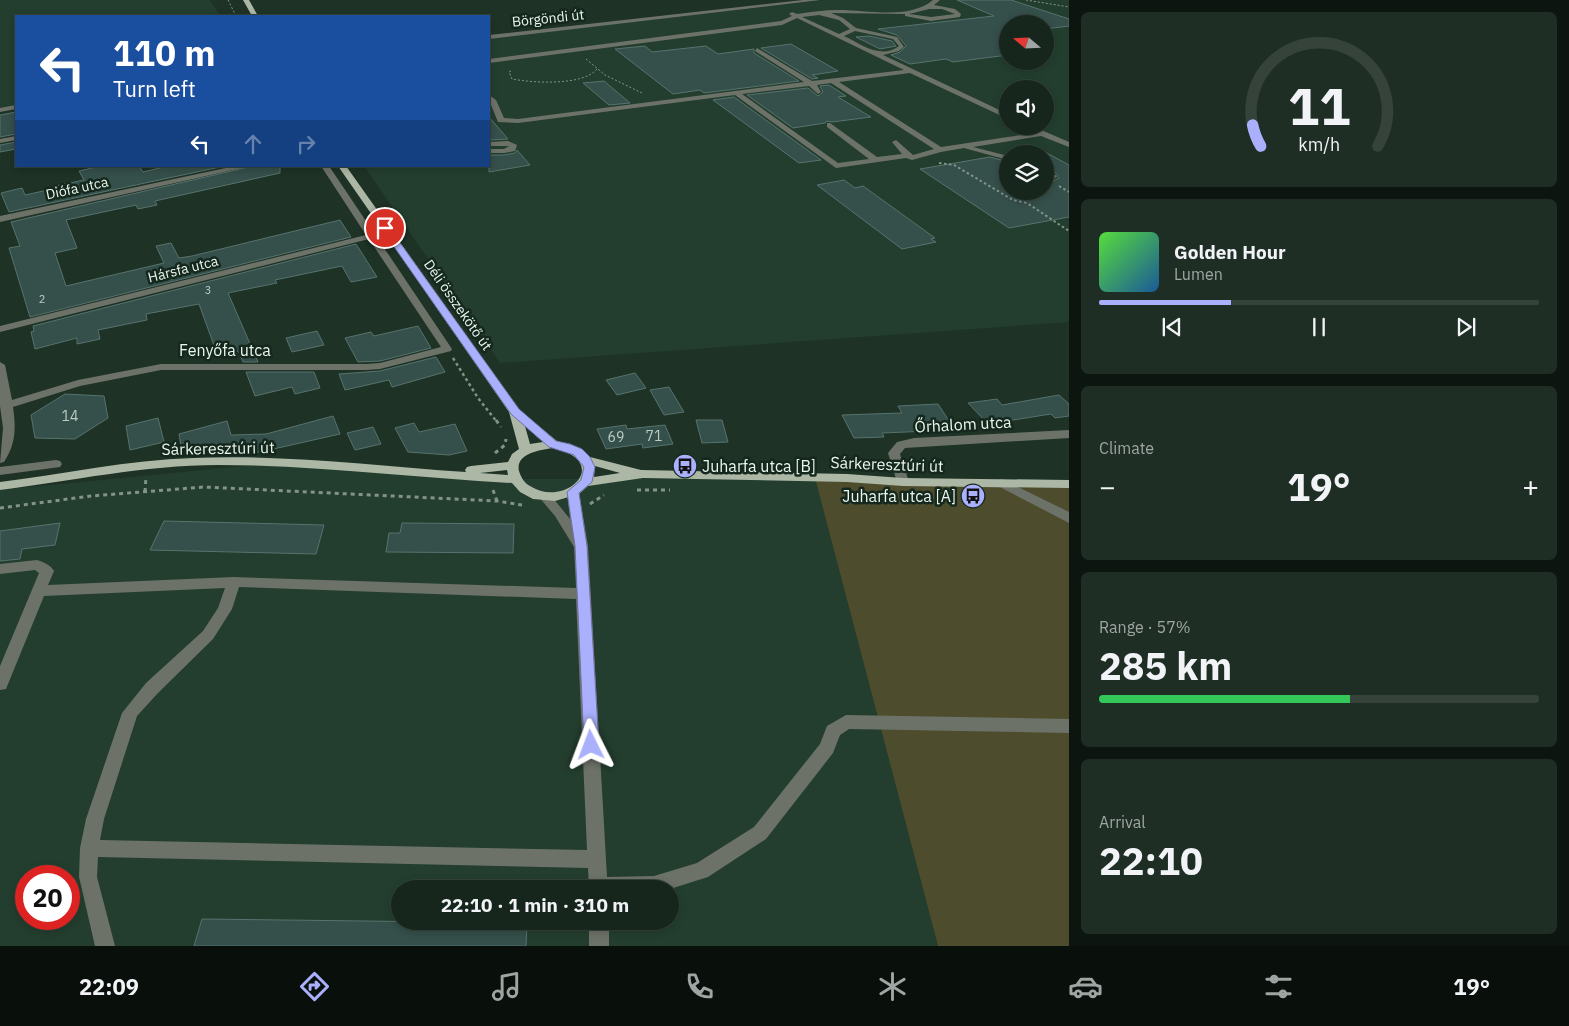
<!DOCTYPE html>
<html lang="en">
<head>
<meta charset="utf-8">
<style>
	:root { --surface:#16261c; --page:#1f2e25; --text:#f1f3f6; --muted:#9ea5a3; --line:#35433b; --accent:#aab0fb }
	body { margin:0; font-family:"IBM Plex Sans",sans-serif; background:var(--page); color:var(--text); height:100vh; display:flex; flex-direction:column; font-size:19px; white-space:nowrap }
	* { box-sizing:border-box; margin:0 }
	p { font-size:16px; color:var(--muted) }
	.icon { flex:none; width:28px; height:28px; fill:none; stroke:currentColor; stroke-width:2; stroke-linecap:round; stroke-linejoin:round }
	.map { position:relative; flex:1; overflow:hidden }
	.details { display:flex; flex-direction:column; gap:12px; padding:12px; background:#0c150f; width:500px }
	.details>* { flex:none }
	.guide { position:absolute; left:15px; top:15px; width:475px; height:152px; border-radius:0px; box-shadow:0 2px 8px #0003,0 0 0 1px var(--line); background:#1a4fa0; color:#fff; overflow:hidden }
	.needle { width:32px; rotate:289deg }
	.fabs { position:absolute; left:999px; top:15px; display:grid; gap:10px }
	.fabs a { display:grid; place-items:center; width:55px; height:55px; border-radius:50%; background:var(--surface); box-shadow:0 2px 8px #0003,0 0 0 1px var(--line); font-size:25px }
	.speed { position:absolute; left:15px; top:865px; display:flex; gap:10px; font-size:25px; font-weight:700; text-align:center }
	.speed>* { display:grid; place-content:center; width:65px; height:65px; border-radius:50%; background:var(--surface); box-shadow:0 2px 8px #0003,0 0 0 1px var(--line); line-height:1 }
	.speed .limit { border:8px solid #d22; background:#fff; color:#111 }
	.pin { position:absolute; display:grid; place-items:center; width:42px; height:42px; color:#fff; margin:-21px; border:2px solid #fff; border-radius:50%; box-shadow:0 1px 5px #0007 }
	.me { position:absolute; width:55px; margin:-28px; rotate:357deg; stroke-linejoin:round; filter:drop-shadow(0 0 4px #0008) }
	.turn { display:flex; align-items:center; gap:18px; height:105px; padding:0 15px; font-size:22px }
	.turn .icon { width:65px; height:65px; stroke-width:2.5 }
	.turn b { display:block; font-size:35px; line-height:42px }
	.lanes { display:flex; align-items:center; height:48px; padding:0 15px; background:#0003; justify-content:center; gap:25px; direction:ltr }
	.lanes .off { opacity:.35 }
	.big { font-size:38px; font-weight:700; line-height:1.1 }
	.details .widget { flex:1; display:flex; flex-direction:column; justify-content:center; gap:8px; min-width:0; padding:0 18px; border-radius:8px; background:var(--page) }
	.details .dial { align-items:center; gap:0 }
	.dial svg { height:130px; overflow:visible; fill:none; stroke:var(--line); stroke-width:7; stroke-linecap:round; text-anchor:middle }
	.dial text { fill:var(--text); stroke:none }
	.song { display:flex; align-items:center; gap:15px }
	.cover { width:60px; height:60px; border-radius:8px; background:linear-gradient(135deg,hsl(110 70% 55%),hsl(210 70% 35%)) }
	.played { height:5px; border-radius:2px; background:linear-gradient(90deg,var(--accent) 30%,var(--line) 30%) }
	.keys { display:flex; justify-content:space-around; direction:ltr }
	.heat { display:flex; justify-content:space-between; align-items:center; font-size:28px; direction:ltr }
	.charge { height:8px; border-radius:4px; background:linear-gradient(90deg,#34c759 57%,var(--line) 0) }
	.trip { position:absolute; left:391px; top:880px; width:288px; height:50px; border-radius:25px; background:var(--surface); box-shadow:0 2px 8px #0003,0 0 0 1px var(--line); font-weight:700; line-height:50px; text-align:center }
	.tabs { display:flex; height:80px; justify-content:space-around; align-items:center; background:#090f0b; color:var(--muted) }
	.tabs .icon { width:35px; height:35px }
	.tabs .on { color:var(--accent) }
	.tabs b { font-size:22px; color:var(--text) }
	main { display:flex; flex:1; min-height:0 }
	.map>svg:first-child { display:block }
	.built { fill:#233e2e; fill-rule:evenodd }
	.green { fill:#4d4d2d }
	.building { fill:#354f4a; stroke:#57736e }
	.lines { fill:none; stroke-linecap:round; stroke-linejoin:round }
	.path-far3 { stroke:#839389; stroke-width:1; stroke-dasharray:2 2; stroke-linecap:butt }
	.path-far2 { stroke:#839389; stroke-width:2; stroke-dasharray:2.5 2.5; stroke-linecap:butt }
	.path-far1 { stroke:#839389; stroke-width:2.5; stroke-dasharray:3 3; stroke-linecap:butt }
	.path { stroke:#839389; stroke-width:3; stroke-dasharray:4 4; stroke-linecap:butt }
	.minor { fill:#6d7269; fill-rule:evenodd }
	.major { fill:#acb7a5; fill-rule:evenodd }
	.route { fill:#aab0fb; stroke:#6e72a3 }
	.labels { text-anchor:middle; stroke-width:5; stroke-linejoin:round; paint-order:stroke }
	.far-number-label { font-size:11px; fill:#bdccc5 }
	.far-street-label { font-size:14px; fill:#eaf6ee; stroke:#15281d }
	.number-label { font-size:14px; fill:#bdccc5 }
	.street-label { font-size:16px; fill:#eaf6ee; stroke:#15281d }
	.poi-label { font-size:16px; fill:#eaf6ee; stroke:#15281d; text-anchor:start }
</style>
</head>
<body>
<main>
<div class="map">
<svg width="1069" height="946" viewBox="0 0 1069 946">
	<rect width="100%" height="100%" fill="#1e3226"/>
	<!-- built -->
	<path class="built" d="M0,0H210L220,16H16V106L0,109Z
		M826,0H1069V322L500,363L364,166H489V38ZM1008,24H1045V61H1008ZM1008,89H1045V126H1008ZM1008,154H1045V191H1008Z
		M294,461L513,479L815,478L938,946H0V490ZM26,876H69V919H26ZM400,889H670V921H400Z"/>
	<!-- green -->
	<path class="green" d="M815,478L1069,485V946H938Z"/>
	<!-- building -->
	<path class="building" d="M957,0H1011L1069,19V26L1045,29V24H1014L1008,21V55L953,62L946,59L910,64L891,55L900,52L906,46L897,35L878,29L994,16Z
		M869,36L892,41L896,46L880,49L856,37Z
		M791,44L838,71L812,75L818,78L812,79L761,48Z
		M645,46L652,52L706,46L718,54L754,49V53L799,81L704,93L700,90L673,94L615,49Z
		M604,81L630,103L609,105L583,83Z
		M829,85L846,96L838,97L871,117L832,122L827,121L825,123L793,128L747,95L808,88L818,96L823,92L820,86Z
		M734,97L821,160L799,163L713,100Z
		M16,112V134L0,137V115Z
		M489,117L508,139L489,140Z
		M16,142V149L0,152V145Z
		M517,150L530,165L489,172V155H504L515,153Z
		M1045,152L1069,165V217L1009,228L920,169L990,157L1008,162V191H1045V179L1053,181L1059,178L1056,173L1045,171Z
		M101,166H139L143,172L168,166H225L9,212L1,193L22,188L25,195L57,188L55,186L84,180L79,171Z
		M253,166H280V173L155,201L157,205L138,209L136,205L66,220L77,248L55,253L66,286L164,263L156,246L171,243L179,258L192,256L340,220L351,237L30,317L9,248L20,246L11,222Z
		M844,180L855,188L863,186L935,238L931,239L936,242L902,249L817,185Z
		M356,244L377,277L351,282L342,266L275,280L277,283L228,293L258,362H243L238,351L227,353L226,349L216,351L199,304L146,314L147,320L98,330L100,339L77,344V338L35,349L31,332L34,331L33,326Z
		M418,326L431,348L380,361L358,362L345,338L371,332L374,336Z
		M317,331L324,345L292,352L286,338Z
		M436,357L445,372L392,387L389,380L345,390L339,374L380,371Z
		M246,372H314L320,388L295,394L292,387L255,396Z
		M635,373L646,388L617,395L606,380Z
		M669,387L684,412L664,415L650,390Z
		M65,394L104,396L108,418L75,439L35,438L31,415Z
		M1059,395L1069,404V416L1055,418L1051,414L988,424L968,403L997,399L1002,405Z
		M938,404L955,430L882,433L884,437L854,438L842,415L902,413L898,406Z
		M333,416L340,434L260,452L216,453L218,444L182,452L179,434L227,421L231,435L266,434Z
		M158,418L164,442L130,450L126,426Z
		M696,420H722L728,442L702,443Z
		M414,423L419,432L455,424L467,451L449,455L408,452L395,428Z
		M626,425L627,429L665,425L673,444L643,448L642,444L606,449L597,429Z
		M373,427L381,444L355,450L347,433Z
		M164,521L324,525L316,554L150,550Z
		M60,523L55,545L22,549L20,559L0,561V531Z
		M402,523L514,524L513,553L386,552L389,533H400Z
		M202,919L527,923L526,946H194Z"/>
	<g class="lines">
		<!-- path-far3 -->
		<path class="path-far3" d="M228,0L236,16
			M1026,0L1069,7
			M586,59L605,75L642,93
			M511,71L509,72L512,79C533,83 583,86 597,69"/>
		<!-- path-far2 -->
		<path class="path-far2" d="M939,163L954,165L1013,200L1027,203L1069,231
			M1059,186L1069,192"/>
		<!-- path-far1 -->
		<path class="path-far1" d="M453,358L478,398L497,422"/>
		<!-- path -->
		<path class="path" d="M496,420L501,427
			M495,453L505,445L506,439
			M493,490L497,501
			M637,490H670
			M145,492L146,477
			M590,504L604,495
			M0,508L91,496L204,487L497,501L522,505"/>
		<!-- minor -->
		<path class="minor" d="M803,0H821L489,39V35Z
			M933,0H940L934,5L955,9L961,14L960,17L931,21L905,16V14L831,13L843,18L856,28L897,37L904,47L899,51L883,55L1008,114V119L910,73L839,82L941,147L1034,133L1023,126H1032L1069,142V147L1041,136L973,147L1008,156V160L964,148L941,152L912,160L906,158L836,168L735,95L518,123L498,122L489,100V95L496,100L504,118L518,119L804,82L755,51L757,48L812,81L904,70L797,18L782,25L489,63V59L781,21L792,16L789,14L792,12L797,14C811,12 824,10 839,10C868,10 909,20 933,0ZM929,9H942L955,14L931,17L909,14ZM819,15L839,20L850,29L839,34L802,17ZM855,31L893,39L899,46C881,60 861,44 844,36ZM831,83L934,149L913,155L896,140L892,142L902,154L877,157L830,123H827V127L869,159L838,163L742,94L809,86L818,94L821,92L817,85Z
			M16,105V109L0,112V108Z
			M16,136V140L0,143V139Z
			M508,141L517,145L515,151L504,153H489V149H504L509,146H489V142Z
			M235,166H251L0,222V216Z
			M321,166H329L452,349L451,351L380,369L366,370H161L80,386L13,407C16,428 16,444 4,462L0,463L3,428L0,406V362L5,365L12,400L78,380L161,364H366L380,363L441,347L369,239L0,332V326L366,235Z
			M1045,173L1056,175L1057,177L1053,179L1045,177Z
			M1069,430V438L905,448L900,454L909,482L903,486L897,482L888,453L897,442L914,438Z
			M56,460L60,461L62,464L60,467L0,475V467Z
			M1002,479L1069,512V523L998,486L996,483L998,480Z
			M573,488L579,492L588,546L607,877L654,876L697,863L754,827L820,744L827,726L846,715L1069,719V733L849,729L840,735L833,753L766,839L708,877L670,889H589L588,868L98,857L97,877L115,946H95L79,877L80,848L86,819L122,713L146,683L203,631L218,608L225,588L44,596L8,684L6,689L0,690V666L39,573L35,570L0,574V564L37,560C43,562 51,565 54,571L48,585L234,577L576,588L574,547L555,516L538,496L539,493H549L570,519L567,492ZM239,587L576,599L587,850L100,840L104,819L137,716L158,693L213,639L232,609Z
			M589,921H609V946H589Z"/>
		<!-- major -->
		<path class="major" d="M243,0H249L258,16H252Z
			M338,166H346L519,410L557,441L580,448L590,457L641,470L847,474L903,478L1069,480V488L903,486L847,482L643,478L588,486L579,494L555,501L533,499L520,492L512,483C414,478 316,465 218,465C144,465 72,481 0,490V482C64,474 128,460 193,458C284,454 375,466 466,472L465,470L467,467L471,466L508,462L512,454L519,449L509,412ZM525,426L543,442L530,444ZM553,448C614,462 565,509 530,486C524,483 521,477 519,471C515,453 541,450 553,448ZM595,466L620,473L594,477ZM507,470L508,475L480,473Z"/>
	</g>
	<!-- route -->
	<path class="route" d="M383,226H388L519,409L556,441L570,444L582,449L590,457L595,467L592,482L579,493L587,546L599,745L596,750L591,752L586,750L584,745L575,546L567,492L581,480L584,467L574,455L549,447L511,414L381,228Z"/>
	<!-- icons -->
	<defs>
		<g id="bus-disc" transform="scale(1.25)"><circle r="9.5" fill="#aab0fb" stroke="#15281d"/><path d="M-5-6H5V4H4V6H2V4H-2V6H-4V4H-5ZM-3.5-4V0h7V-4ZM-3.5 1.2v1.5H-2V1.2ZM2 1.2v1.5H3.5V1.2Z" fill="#111"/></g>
	</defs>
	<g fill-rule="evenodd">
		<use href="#bus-disc" x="685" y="466"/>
		<use href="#bus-disc" x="973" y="496"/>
	</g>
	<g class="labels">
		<!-- far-number labels -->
		<g class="far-number-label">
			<text x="208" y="294">3</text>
			<text x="42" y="303">2</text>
		</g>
		<!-- far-street labels -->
		<g class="far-street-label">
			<text transform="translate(548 18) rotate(-6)" y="5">Börgöndi út</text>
			<text transform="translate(77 188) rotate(-12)" y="5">Diófa utca</text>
			<text transform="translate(183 269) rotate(-14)" y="5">Hársfa utca</text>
			<text transform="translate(458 305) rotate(55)" y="5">Déli összekötő út</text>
		</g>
		<!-- number labels -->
		<g class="number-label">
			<text x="70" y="421">14</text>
			<text x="654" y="441">71</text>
			<text x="616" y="442">69</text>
		</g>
		<!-- street labels -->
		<g class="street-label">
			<text x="225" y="356">Fenyőfa utca</text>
			<text transform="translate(963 424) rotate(-3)" y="6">Őrhalom utca</text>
			<text transform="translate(218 448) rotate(-1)" y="6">Sárkeresztúri út</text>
			<text transform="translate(887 464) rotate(2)" y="6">Sárkeresztúri út</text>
		</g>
		<!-- poi labels -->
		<g class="poi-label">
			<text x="702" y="472">Juharfa utca [B]</text>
			<text x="956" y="502" text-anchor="end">Juharfa utca [A]</text>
		</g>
	</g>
</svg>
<div class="fabs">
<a><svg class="needle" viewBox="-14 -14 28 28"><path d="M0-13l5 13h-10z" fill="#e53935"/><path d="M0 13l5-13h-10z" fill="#9ea5a3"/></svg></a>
<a><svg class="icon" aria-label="sound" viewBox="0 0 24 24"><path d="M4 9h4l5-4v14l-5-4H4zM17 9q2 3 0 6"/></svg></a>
<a><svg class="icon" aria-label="layers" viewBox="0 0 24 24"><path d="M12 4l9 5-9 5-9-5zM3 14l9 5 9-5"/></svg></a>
</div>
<div class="speed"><div class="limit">20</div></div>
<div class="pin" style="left:385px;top:228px;background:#d93025"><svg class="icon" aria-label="arrive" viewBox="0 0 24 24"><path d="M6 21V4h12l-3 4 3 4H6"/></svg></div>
<svg class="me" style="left:591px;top:745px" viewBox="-20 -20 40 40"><path d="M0-17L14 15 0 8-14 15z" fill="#aab0fb" stroke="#fff" stroke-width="4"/></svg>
<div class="trip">22:10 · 1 min · 310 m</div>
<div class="guide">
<div class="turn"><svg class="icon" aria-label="left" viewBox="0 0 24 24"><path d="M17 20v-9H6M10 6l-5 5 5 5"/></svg><div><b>110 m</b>Turn left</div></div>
<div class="lanes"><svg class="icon" aria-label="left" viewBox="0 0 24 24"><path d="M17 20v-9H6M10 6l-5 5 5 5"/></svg><svg class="icon off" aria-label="ahead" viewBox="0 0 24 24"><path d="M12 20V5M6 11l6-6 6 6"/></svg><svg class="icon off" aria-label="right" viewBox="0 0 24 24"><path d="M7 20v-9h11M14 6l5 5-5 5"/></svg></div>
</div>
</div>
<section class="details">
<div class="widget dial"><svg viewBox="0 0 100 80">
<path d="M14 69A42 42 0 1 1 86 69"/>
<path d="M14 69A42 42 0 0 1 9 56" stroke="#aab0fb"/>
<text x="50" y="56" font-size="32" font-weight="700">11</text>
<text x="50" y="72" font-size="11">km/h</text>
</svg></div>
<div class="widget">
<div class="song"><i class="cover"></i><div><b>Golden Hour</b><p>Lumen</p></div></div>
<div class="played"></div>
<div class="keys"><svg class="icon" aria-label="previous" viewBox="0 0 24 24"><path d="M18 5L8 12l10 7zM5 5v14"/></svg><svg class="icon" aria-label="pause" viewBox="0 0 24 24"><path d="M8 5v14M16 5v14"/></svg><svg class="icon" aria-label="next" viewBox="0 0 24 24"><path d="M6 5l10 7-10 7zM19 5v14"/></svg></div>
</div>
<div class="widget"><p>Climate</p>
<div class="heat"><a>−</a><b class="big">19°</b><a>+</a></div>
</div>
<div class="widget"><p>Range · 57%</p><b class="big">285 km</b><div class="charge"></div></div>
<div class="widget"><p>Arrival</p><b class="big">22:10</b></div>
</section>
</main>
<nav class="tabs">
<b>22:09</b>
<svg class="icon on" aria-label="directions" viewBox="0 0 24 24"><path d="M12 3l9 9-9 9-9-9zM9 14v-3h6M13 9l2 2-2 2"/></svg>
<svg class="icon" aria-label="music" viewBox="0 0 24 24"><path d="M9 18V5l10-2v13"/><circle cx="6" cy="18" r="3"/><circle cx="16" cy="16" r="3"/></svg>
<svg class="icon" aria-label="phone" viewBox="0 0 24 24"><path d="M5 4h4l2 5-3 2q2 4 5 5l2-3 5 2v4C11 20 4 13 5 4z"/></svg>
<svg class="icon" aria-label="climate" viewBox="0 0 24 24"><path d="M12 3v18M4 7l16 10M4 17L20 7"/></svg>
<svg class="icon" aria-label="car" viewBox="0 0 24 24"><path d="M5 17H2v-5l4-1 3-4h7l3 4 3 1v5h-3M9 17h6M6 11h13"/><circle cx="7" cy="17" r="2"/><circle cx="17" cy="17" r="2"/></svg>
<svg class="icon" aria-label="filters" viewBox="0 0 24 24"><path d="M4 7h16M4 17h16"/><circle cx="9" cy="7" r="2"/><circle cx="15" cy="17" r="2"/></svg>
<b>19°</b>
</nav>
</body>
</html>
